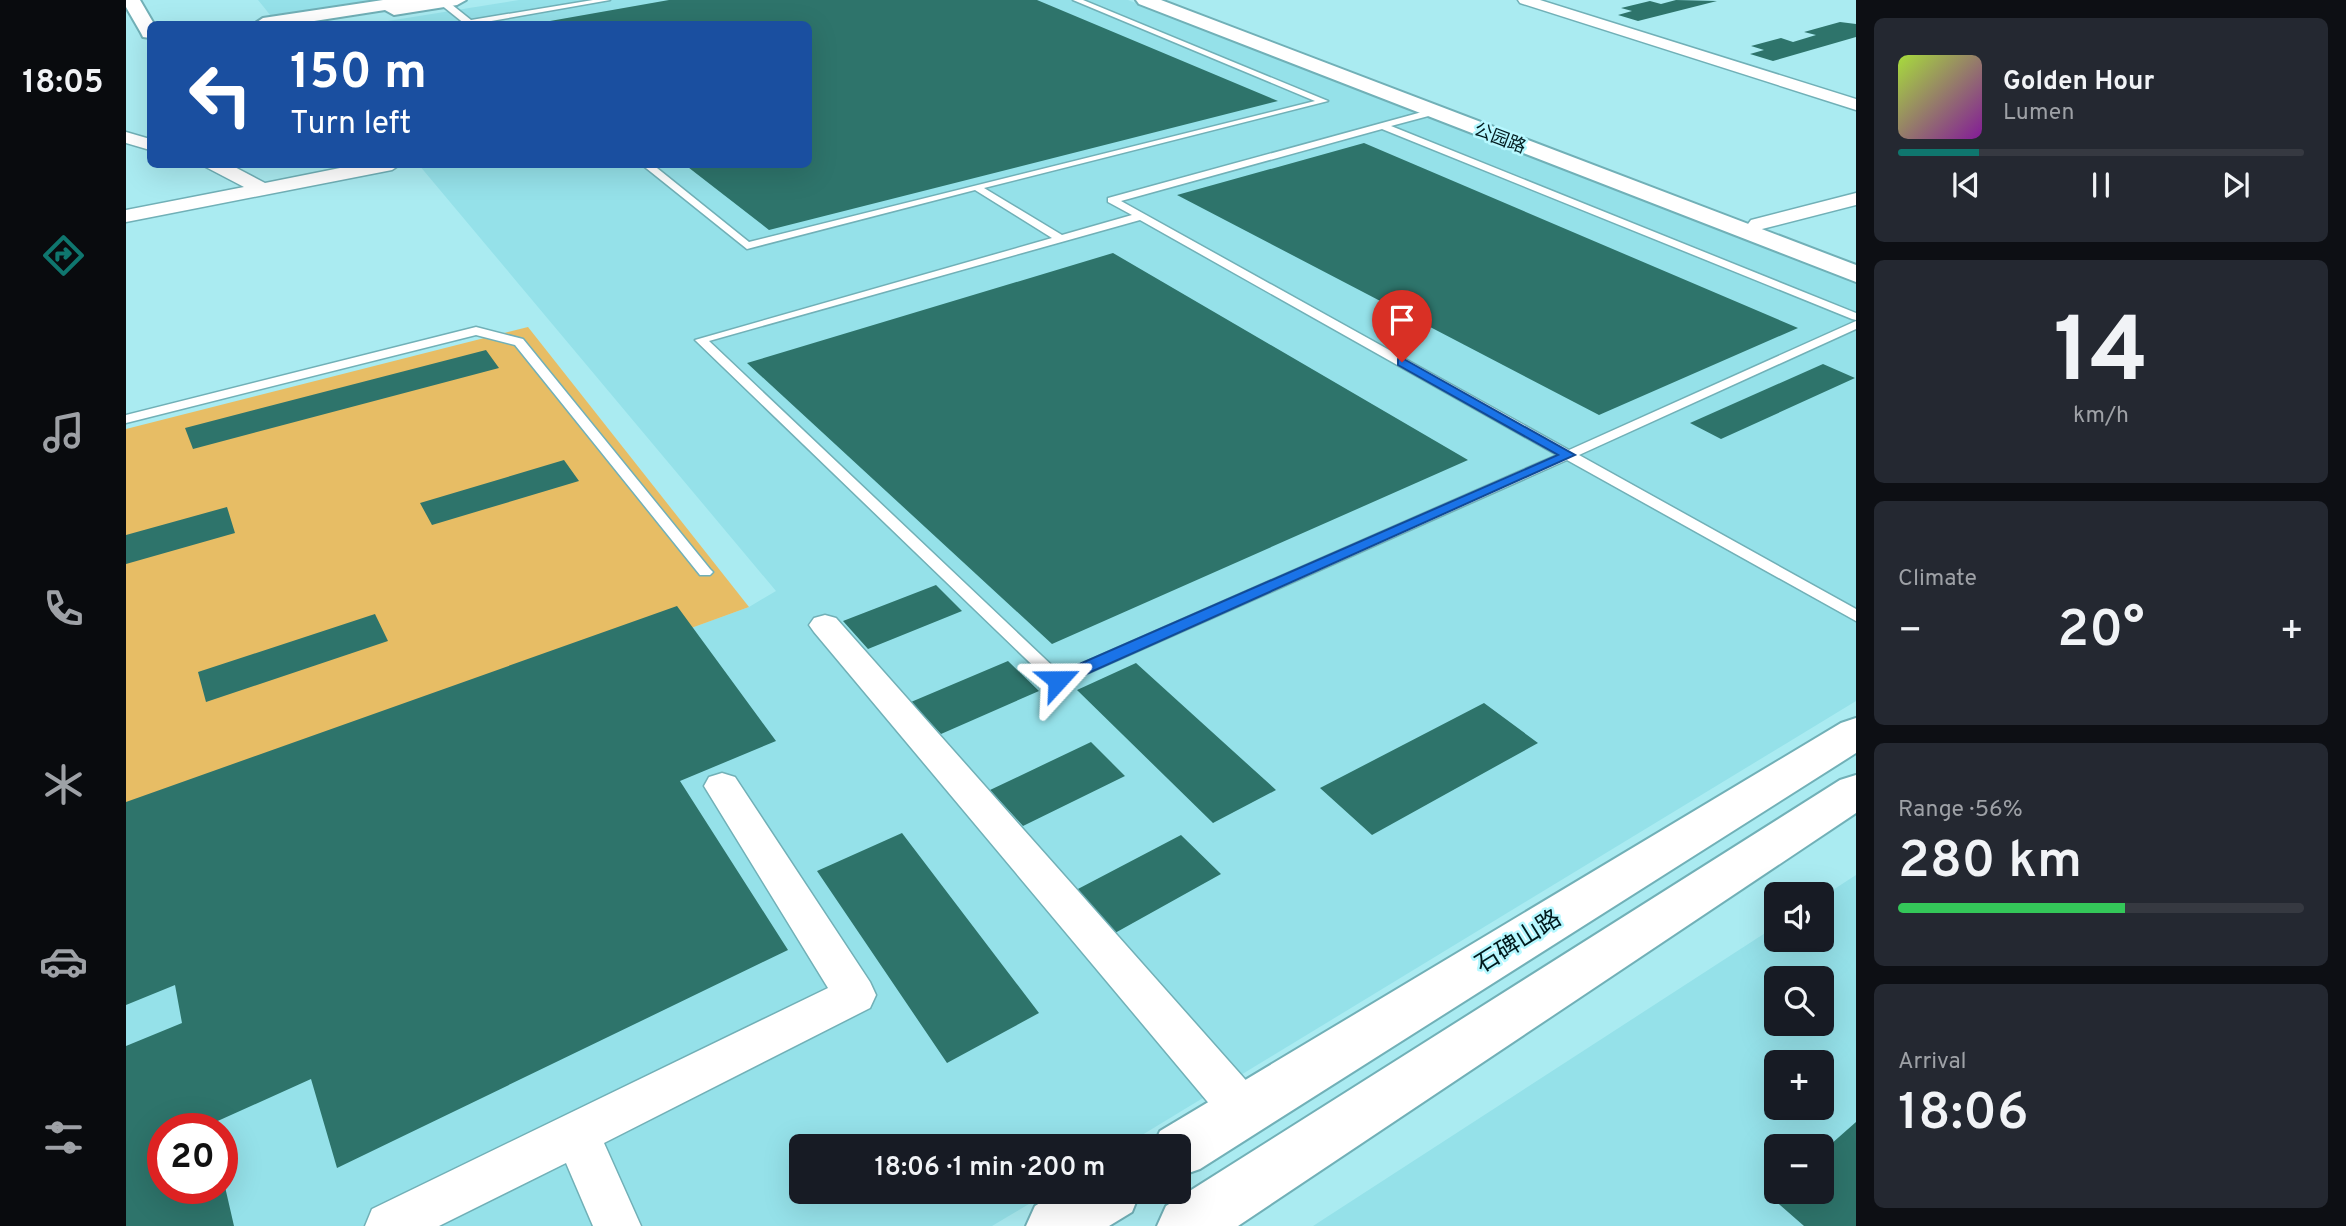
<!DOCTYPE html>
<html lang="en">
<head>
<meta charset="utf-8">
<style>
	:root { --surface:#171b24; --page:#242831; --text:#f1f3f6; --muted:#9ea1a6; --line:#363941; --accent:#0f766e }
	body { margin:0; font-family:Overpass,"Noto Sans SC",sans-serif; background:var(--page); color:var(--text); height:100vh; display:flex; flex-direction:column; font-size:26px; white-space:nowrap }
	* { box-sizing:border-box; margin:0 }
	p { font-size:23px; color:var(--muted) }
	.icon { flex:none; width:38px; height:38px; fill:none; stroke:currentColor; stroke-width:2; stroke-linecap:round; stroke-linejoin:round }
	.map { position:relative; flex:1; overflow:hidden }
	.sheet { display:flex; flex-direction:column; gap:18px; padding:18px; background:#0d0f14; width:490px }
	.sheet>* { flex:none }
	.hud { position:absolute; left:21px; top:21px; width:665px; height:147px; border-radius:10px; box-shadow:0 7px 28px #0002; background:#1a4fa0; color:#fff; overflow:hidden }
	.tools { position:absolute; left:1638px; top:882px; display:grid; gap:14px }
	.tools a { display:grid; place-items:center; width:70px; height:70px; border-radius:10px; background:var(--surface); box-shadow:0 7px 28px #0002; font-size:35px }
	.speed { position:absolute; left:21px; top:1113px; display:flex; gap:14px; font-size:35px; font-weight:700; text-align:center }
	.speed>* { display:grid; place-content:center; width:91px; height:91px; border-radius:50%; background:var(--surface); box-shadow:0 7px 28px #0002; line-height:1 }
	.speed .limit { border:10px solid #d22; background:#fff; color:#111 }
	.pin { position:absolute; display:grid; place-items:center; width:60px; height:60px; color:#fff; margin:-72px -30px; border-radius:50% 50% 50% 0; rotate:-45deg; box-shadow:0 0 7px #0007 }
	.pin .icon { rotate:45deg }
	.me { position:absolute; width:77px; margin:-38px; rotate:66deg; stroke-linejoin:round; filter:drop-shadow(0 0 5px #0008) }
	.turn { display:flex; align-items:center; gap:24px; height:147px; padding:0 28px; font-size:32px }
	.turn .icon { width:91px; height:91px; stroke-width:2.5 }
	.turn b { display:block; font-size:49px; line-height:60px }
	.big { font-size:52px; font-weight:600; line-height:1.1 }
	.sheet .tile { flex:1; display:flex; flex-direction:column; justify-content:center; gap:10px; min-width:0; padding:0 24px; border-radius:10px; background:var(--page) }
	.sheet .dial { align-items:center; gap:0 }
	.dial b { font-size:91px; line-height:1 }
	.song { display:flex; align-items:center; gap:21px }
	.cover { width:84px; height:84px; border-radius:10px; background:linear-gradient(135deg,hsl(80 70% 55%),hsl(290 70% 35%)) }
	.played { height:7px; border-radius:4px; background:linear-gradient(90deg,var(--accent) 20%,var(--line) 20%) }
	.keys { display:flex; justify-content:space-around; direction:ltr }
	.heat { display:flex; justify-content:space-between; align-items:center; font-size:38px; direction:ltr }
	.charge { height:10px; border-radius:5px; background:linear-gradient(90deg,#34c759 56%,var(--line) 0) }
	.trip { position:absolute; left:663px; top:1134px; width:402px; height:70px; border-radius:10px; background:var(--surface); box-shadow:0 7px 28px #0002; font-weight:600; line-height:70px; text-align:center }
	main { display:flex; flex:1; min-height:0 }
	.tabs { display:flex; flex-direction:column; width:126px; justify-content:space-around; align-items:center; background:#090b0e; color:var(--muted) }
	.tabs .icon { width:49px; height:49px }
	.tabs .selected { color:var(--accent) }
	.tabs b { font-size:32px; color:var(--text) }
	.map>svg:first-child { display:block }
	.built { fill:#95e1e9; fill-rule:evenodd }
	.green { fill:#e7bd65 }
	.building { fill:#2e746b }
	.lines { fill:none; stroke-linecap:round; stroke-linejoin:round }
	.lane-casing { stroke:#71b0b7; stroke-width:3 }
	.street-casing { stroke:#71b0b7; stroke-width:3 }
	.secondary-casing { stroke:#71b0b7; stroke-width:4 }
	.lane { fill:#fff; fill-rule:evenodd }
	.street { fill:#fff; fill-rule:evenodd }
	.secondary { fill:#fff; fill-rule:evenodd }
	.route { fill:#1a73e8; stroke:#114b97; stroke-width:2 }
	.labels { text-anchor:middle; stroke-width:5; stroke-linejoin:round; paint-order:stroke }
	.far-street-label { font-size:18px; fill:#011a1d; stroke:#b7f8ff }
	.near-street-label { font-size:24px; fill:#011a1d; stroke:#b7f8ff }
</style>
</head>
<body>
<main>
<nav class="tabs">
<b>18:05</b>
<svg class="icon selected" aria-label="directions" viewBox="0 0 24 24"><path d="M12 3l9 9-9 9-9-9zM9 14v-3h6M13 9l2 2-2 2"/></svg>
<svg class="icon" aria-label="music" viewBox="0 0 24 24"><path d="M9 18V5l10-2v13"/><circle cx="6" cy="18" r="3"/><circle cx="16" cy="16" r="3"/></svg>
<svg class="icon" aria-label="phone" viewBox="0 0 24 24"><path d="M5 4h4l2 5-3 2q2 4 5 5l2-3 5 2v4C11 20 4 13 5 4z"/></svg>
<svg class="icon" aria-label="climate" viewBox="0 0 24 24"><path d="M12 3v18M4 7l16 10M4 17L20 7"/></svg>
<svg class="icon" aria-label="car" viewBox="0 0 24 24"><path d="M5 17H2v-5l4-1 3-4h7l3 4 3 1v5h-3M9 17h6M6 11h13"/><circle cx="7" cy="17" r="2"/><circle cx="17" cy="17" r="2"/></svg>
<svg class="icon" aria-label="filters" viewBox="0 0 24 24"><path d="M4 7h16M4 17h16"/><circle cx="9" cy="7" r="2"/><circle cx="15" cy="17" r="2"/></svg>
</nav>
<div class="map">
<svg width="1730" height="1226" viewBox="0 0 1730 1226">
	<rect width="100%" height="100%" fill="#aaebf1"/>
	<!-- built -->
	<path class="built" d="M132,0H282L149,21Z
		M393,0H1002L1730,283V701L998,1146H676V1192H923L866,1226H0V834L623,607L650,591L293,165L682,164V24H243ZM37,1129H96V1188H37Z
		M1730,875V1226H1187L1650,926V940H1696V897ZM1650,978H1696V1024H1650ZM1650,1062H1696V1108H1650ZM1650,1146H1696V1192H1650Z"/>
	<!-- green -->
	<path class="green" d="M402,327L623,607L0,834V429Z"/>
	<!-- building -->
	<path class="building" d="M543,0H911L1152,101L643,230L558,164H682V24H407Z
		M1550,0L1591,1L1512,21L1492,15L1506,11L1495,8L1524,1L1535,4Z
		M1714,22L1730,24V37L1647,61L1624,54L1638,50L1625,46L1655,38L1667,42L1690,35L1678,32Z
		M1238,143L1672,328L1473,415L1051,195Z
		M987,253L1342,460L926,644L621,363Z
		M360,350L373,368L67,449L59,428Z
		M1697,364L1729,378L1595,439L1564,423Z
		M438,460L453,481L306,525L294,503Z
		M101,507L109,533L0,564V535Z
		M810,585L836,611L742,649L717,621Z
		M551,606L650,741L554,781L662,950L211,1168L185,1079L85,1124L86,1129H37V1188H96L97,1178L108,1226H0V1046L56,1023L49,985L0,1005V802Z
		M249,614L262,641L80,702L72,672Z
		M882,661L913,691L815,734L785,702Z
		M1010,663L1150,790L1087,823L951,690Z
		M1358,703L1412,743L1246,835L1194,788Z
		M965,742L999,776L897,826L864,790Z
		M776,833L913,1013L821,1063L691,871Z
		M1055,835L1095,874L989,933L950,890Z
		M1730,1122V1226H1678L1645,1197L1651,1192H1696V1152Z"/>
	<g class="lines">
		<!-- lane casing -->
		<g class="lane-casing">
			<path id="lane" d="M314,0H320L345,20L467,0H484L348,24H339L314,4Z
				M947,0H957L1202,101L858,188L936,235L1006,215L982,202V198L1307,109L1310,110V114L1265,126L1730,313V320L1726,319L1256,129L995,201L1443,450L1730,321V329L1453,455L1730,609V621L1441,460L938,684H926L569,340L926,238L849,190L621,249L515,164H526L623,242L1189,101ZM1014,220L1431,455L934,673L583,341Z
				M350,327L397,339L584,569L587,572L584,575H574L389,345L350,335L0,423V415Z"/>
		</g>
		<!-- street casing -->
		<g class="street-casing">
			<path id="street" d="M1392,0H1414L1730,99V110L1394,3Z
				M0,132L24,139V150L0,143Z
				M74,164H103L139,183L234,164H275L266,170L0,222V210L118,187Z
				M1730,193V205L1632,230L1625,228L1622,224L1625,220Z
				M699,615L710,618L1133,1095L1140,1110L1133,1125L1117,1131L1101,1125L688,632L683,625L688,618Z
				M596,773L609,777L744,982L750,995L744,1008L478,1143L515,1226H467L440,1163L313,1226H239L246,1209L702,988L578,786L583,777Z"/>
		</g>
		<!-- secondary casing -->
		<g class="secondary-casing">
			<path id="secondary" d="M0,0H14L28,24H24V38L17,37L15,33L0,7Z
				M257,0H340L331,5L268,15L259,10L169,24H128L137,18Z
				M1010,0H1035L1730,265V282L1013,4Z
				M1730,718V753L1074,1169L1054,1176V1146H1027L1034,1131L1715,723Z
				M1730,775V813L1112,1226H1031L1040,1206L1714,780Z
				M932,1192H1014L1006,1212L983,1226H900L909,1206Z"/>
		</g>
		<!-- lane -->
		<use href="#lane" class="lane"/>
		<!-- street -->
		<use href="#street" class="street"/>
		<!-- secondary -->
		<use href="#secondary" class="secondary"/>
	</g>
	<!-- route -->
	<path class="route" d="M1276,358L1449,455L938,684H926L923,680L926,676L1432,455L1272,365V359Z"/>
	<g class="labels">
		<!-- far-street labels -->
		<g class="far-street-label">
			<text transform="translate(1374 138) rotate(21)" y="6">公园路</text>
		</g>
		<!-- near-street labels -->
		<g class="near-street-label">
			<text transform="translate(1392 941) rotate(-32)" y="8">石碑山路</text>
		</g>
	</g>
</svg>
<div class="tools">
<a><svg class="icon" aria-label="sound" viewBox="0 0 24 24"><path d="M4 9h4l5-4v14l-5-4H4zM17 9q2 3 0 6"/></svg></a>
<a><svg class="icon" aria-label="search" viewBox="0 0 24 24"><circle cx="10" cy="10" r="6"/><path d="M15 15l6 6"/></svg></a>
<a>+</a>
<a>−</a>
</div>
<div class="speed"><div class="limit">20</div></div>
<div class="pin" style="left:1276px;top:362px;background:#d93025"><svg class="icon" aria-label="arrive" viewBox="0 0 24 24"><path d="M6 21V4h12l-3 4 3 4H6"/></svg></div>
<svg class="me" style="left:932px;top:680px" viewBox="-20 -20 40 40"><path d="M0-17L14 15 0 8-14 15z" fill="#1a73e8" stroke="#fff" stroke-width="4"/></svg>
<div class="trip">18:06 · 1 min · 200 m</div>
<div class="hud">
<div class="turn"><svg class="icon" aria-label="left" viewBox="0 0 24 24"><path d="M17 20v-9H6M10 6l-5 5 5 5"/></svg><div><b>150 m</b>Turn left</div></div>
</div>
</div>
<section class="sheet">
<div class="tile">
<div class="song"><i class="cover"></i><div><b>Golden Hour</b><p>Lumen</p></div></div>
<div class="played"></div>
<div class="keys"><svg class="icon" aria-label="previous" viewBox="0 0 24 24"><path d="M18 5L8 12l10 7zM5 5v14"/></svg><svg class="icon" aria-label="pause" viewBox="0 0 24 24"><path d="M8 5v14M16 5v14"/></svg><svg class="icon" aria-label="next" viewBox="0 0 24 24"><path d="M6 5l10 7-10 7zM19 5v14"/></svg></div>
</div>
<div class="tile dial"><b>14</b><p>km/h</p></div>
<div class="tile"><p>Climate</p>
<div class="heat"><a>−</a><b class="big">20°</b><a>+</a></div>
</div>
<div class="tile"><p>Range · 56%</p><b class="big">280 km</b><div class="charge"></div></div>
<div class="tile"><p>Arrival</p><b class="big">18:06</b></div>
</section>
</main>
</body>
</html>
